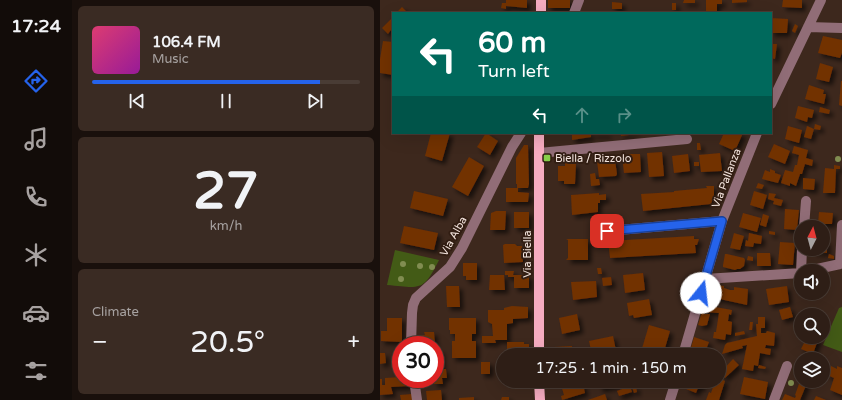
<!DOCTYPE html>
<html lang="en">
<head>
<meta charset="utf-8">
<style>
	:root { --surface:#2e1e16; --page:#3a2b23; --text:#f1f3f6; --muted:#a7a2a1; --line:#493c35; --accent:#2563eb }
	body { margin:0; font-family:"Varela Round",sans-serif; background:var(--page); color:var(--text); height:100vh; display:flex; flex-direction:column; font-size:15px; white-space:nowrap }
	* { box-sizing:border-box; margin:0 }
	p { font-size:13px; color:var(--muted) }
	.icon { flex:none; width:22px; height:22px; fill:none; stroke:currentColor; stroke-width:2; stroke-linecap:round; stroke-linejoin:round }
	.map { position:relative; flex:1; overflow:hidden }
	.side { display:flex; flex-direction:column; gap:6px; padding:6px; background:#19100c; width:308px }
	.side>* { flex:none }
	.hud { position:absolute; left:12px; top:12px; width:380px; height:122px; border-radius:0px; box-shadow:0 4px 16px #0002,0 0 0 1px var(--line); background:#00695c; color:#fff; overflow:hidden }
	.needle { width:26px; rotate:6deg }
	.controls { position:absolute; left:414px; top:220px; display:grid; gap:8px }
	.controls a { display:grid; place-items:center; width:36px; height:36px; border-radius:50%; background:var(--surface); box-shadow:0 4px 16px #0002,0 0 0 1px var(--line); font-size:20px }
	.speed { position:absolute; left:12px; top:336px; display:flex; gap:8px; font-size:20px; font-weight:700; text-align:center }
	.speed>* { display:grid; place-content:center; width:52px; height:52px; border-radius:50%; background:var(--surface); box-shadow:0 4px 16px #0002,0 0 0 1px var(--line); line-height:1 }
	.speed .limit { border:6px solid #d22; background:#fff; color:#111 }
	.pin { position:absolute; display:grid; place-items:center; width:34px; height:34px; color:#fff; margin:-17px; border-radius:8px; box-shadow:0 2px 6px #0006 }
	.me { position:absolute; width:44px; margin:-22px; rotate:16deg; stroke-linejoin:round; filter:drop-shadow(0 0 3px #0008) }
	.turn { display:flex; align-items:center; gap:14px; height:84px; padding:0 20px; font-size:18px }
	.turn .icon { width:52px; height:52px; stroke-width:2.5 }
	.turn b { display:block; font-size:28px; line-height:34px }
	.lanes { display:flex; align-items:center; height:38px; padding:0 20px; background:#0003; justify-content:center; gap:20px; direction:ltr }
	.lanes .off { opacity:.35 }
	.big { font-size:30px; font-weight:600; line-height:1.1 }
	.side .widget { flex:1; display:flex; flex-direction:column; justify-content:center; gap:6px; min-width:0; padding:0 14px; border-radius:6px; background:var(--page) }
	.side .dial { align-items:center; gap:0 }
	.dial b { font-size:52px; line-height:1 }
	.song { display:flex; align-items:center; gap:12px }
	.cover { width:48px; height:48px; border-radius:6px; background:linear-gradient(135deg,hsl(340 70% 55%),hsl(300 70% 35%)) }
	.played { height:4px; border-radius:2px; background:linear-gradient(90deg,var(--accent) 85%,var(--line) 85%) }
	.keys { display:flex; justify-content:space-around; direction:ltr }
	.heat { display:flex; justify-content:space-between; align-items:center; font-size:22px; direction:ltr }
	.trip { position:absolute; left:116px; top:348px; width:230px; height:40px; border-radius:20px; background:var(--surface); box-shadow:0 4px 16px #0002,0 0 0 1px var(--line); font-weight:600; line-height:40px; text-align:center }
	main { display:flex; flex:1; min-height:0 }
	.menu { display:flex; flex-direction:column; width:72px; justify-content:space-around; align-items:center; background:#120c09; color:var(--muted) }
	.menu .icon { width:28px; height:28px }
	.menu .active { color:var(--accent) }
	.menu b { font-size:18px; color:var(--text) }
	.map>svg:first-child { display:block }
	.green { fill:#435b16 }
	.building { fill:#723101; filter:url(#shadow) }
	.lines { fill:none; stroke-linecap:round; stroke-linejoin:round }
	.minor { stroke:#916d77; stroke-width:10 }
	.major { stroke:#f6acc0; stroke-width:10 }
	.tree { fill:#818d51 }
	.route-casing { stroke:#184099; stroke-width:10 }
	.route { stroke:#2563eb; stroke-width:7 }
	.poi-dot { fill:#87cf4a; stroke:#321e13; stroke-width:1.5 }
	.labels { text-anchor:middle; stroke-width:4; stroke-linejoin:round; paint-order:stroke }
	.poi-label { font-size:11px; fill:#f3e4dd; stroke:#321e13; text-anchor:start }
	.street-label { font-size:11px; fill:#f3e4dd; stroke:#321e13 }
</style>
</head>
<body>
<main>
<nav class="menu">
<b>17:24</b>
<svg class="icon active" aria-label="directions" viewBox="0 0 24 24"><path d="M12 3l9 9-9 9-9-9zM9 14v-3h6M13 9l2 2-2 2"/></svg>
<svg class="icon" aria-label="music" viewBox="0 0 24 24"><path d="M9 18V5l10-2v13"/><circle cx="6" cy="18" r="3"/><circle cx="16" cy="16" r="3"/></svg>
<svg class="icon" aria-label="phone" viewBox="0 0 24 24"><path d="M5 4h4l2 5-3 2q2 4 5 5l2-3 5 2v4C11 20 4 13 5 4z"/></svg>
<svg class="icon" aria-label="climate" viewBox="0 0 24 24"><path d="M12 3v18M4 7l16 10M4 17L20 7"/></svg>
<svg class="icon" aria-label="car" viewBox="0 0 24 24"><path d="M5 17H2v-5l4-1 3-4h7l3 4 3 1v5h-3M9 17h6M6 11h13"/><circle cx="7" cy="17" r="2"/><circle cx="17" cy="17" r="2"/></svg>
<svg class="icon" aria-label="filters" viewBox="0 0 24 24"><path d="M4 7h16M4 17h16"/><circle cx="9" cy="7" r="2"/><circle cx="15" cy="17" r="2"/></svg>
</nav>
<section class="side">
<div class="widget">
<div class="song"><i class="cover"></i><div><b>106.4 FM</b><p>Music</p></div></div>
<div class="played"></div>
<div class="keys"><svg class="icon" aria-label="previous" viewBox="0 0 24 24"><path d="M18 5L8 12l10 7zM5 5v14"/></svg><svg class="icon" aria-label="pause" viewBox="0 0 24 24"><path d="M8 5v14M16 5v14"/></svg><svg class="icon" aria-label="next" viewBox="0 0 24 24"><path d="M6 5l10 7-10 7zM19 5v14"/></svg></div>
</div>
<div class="widget dial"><b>27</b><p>km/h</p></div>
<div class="widget"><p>Climate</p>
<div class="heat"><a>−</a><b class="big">20.5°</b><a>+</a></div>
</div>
</section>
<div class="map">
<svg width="462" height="400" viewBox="0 0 462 400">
	<defs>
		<filter id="shadow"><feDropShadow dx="3.5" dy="3.5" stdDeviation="2" flood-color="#0009"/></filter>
	</defs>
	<rect width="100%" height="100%" fill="#3d281d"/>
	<!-- green -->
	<path class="green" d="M15,250L59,260C43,292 41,288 7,285Z
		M462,307V352L443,345L459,308Z"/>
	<!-- building -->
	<path class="building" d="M126,0H147V8L126,6V9L121,8L122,3H126Z
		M168,0H190V8H168Z
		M304,0H315V3H303Z
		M326,0H342V4H337V11H326Z
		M352,0H367V2L352,3Z
		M403,0H422V8L402,7Z
		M232,2L242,3V9H232Z
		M292,3H296V10H292Z
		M22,7L28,13H16Z
		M13,17V32L11,30L8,34L2,28Z
		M391,18L408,19L407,33H391Z
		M415,24L418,26L415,33L412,31Z
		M443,36L462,40V53L460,58L438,53Z
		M3,41L13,42V75L0,73V59Z
		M391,44H397L395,59L391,58Z
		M440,63L453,67L449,82L436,79Z
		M461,81H462V106L459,105Z
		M429,85L444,90L443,94H446L444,104L425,99Z
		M418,106L434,110L432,118L428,117L427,122L415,118Z
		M440,107L450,110L449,114L439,112Z
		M435,124L441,126L440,130L434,129Z
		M408,126L422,130L419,143L405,139Z
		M427,126L434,129L431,139L424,137Z
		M51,133H70L62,161L45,156Z
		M106,133L118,141L110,155L97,147Z
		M192,133H211V137L192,140Z
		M213,133H228V135H213Z
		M241,133H257V134L241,136Z
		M344,133H363L355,151L339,144Z
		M317,143H320L321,150H317Z
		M394,144L410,151L405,164L388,157Z
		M144,145H148L149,184L148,188H137V184H136V158Z
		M414,146L428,150L426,158L433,160L432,166L425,164L422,174H420L416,186L410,183V186L401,183L405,170L413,172L415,165H417L419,155L412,153Z
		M282,152L284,176L269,177L267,153Z
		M340,153L342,171L321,172L319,155Z
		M248,154H260L261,172L244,173L242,156L248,155Z
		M308,154L310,171L294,173L292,156Z
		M89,157L104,166L88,196L72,187Z
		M224,157H228L235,160L237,174L236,176L219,177L217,161H222Z
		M185,162H190V164H196L195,184H184V181H178V166H185Z
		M314,162H319V166H314Z
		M454,165L460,166V169H456L455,193H443L445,168L454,169Z
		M390,169L395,171V173L401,175L398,183L382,179L385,170L390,172Z
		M215,173L216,179H219L220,185L211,186L210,174Z
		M423,178L435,179L434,190L423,189Z
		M378,183L384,185L382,189L376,188Z
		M326,186H334V195L331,204L263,211L261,194L294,192V191L327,188Z
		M126,188H138V192L149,193L148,202H126Z
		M34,191L68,199L63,216L30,208Z
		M374,191L387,195L383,209L370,205Z
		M219,193V195L226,194V200H220V203H218V212L192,215L191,195Z
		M389,193L396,194L394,198L403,200L401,206L393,204L394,201L388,199Z
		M405,209L419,210L417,230L404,229Z
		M116,211H126L125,230H110L111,213Z
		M134,212H149V228H134Z
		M439,212L453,213L452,224H438Z
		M363,213L381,218L377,232L359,227Z
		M383,214L389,216L386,227L380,225Z
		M24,226L58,233L54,250L20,243Z
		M389,231L395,232V235L389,234Z
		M354,233L364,236L360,250L350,248Z
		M369,233L382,236L381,244L374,243L373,247L365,246L366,240L368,241Z
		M314,236V239H319L317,245H315L316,253L230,258L228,241Z
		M186,239H208V260H186L188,258V240Z
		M443,241H447V253L434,252V249H443Z
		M400,242L415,243L413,265L398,264Z
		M125,244H135L137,246H142L143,262L124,263L123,245Z
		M377,253H390L391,266H377Z
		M345,254H347L364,258L365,260L364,266L360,269H357L355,270L343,267V265Z
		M449,254L454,256V259L448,258Z
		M368,256L373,257V261L367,260Z
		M83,263H97V280H86V276H83Z
		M217,268H221L222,274H218Z
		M125,271H134L133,275H149V288H134V277H128V275H125Z
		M263,273L265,290L245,293L243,275Z
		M110,275H124L125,290H109Z
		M231,277L232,285L223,286L222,278Z
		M216,281L217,297L193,300L191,282Z
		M337,285L344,286V288L350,290H354V287L368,289L367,305L326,296L328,286L336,288Z
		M66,286H79L80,307H67Z
		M407,286L409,302L389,305L386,289Z
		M269,299L272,315L254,318L253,315L249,316L247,303Z
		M324,305L352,310L351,315L349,314L348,321L352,322L351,335L346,334L345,340L333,338L334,332H336L339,313L324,312V314H330L327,325L322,326L318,325Z
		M132,306L148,307V318L133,319V323L127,324V340H115L116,343H102V336H113L112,324L108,322V310H124V308Z
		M410,307L413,317L402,320L399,310Z
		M197,314L200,330L182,334L179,318Z
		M378,317H385V328H381V333H386L387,331L395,333L394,346L386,345L385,348L391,349L390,355L380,353L378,366L374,365L373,371L362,369L367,345L362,346L363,348L342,354L345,345L347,343L377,336L376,324H378Z
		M7,318H22V342L1,341V331H7Z
		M69,318H96V334H92V341H96V358H72V341H75V334H70V330H69Z
		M370,322H373L372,330H369Z
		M269,325L290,331L283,355H260Z
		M364,331L365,334L355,336V333Z
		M44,332H54L55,344L39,345L38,336L45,335Z
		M233,336L237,355H212L209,341Z
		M314,337L329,342L324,355H309Z
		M427,337H439L433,354L421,349Z
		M127,342H144V344H149V355H127Z
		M192,346V355H175L174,347Z
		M61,350L62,369H66L67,378H62L63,384H54L55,351Z
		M0,353H5L6,363L0,364Z
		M353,359L359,365L345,378L340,373Z
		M101,362H110V374H101Z
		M379,365L386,367L385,369L378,368Z
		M451,366L457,369V366L462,368V395L450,390L454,378L447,375Z
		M21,377V379H30V386L11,387L13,394L0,395V379H2V385H5V378Z
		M364,377L388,382L385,399L360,394Z
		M339,378L345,381L339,400H326L329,392L331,393L335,381H339Z
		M186,381H199L200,384H203L205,393L182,400L181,396L184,395L181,385L187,383Z
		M218,381H243V384L220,389Z
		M309,381H324L321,388H318L316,393L306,389Z
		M420,381L427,383L420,400H402L405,394L415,398L416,396L415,395Z
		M250,386L252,392L239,396L237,391Z
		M256,386L257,392L254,393L252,387Z
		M61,390L62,400H47L46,391Z
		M32,394V400H21L20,395Z
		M225,394L227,400H208Z
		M436,396L446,400H434Z
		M94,397V400H79V398Z
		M122,397H129V400H121Z"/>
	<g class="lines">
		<!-- minor -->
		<path class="minor" d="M194,13L199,0
			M428,27L462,28
			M391,104L441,0
			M159,153L307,139
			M424,227L426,201
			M227,231L342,221
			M428,271L460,264L462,225
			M325,279L421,273L422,249
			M31,345L32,313L33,305L36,298L70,267L82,248L132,147L141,133
			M303,355L342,221L377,133
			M34,379L37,400
			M290,400L296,381
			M394,400L407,366"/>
		<!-- major -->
		<path class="major" d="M161,13V0
			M159,133V355
			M159,381L160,400"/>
	</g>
	<!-- trees -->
	<g class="tree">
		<circle cx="458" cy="159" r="3"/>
		<circle cx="23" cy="264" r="3"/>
		<circle cx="40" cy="266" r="3"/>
		<circle cx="52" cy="267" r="3"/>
		<circle cx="21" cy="279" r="3"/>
		<circle cx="411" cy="383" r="3"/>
	</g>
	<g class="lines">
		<!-- route casing -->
		<g class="route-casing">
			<path id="route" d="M227,231L342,221L321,293"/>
		</g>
		<!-- route -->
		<use href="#route" class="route"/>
	</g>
	<!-- markers -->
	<rect class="poi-dot" x="163" y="154" width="8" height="8" rx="2"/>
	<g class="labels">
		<!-- poi labels -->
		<g class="poi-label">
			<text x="175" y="162">Biella / Rizzolo</text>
		</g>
		<!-- street labels -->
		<g class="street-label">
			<text transform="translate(346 178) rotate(-69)" y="4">Via Pallanza</text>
			<text transform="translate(73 236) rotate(-61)" y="4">Via Alba</text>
			<text transform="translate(147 254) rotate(-90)" y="4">Via Biella</text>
		</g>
	</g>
</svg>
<div class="controls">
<a><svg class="needle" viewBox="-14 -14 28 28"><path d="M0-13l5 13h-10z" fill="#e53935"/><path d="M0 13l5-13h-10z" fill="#a7a2a1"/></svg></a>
<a><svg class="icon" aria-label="sound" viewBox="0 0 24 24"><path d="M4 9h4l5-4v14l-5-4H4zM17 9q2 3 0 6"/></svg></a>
<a><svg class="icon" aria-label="search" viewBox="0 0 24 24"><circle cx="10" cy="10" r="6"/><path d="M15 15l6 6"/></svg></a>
<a><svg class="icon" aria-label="layers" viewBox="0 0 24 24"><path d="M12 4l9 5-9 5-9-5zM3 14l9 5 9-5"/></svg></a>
</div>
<div class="speed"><div class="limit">30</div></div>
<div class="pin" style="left:227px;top:231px;background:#d93025"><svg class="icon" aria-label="arrive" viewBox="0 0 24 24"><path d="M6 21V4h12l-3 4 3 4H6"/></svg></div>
<svg class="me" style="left:321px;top:293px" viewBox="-20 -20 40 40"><circle r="19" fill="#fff"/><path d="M0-13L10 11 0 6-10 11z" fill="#2563eb"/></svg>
<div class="trip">17:25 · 1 min · 150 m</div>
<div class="hud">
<div class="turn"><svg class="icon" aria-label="left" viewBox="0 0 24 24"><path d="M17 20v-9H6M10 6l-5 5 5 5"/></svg><div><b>60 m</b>Turn left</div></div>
<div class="lanes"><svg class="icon" aria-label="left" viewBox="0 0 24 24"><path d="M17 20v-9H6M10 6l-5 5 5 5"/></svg><svg class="icon off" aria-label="ahead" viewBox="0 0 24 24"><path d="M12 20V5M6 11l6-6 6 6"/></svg><svg class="icon off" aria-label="right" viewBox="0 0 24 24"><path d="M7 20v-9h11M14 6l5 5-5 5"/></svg></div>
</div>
</div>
</main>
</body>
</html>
